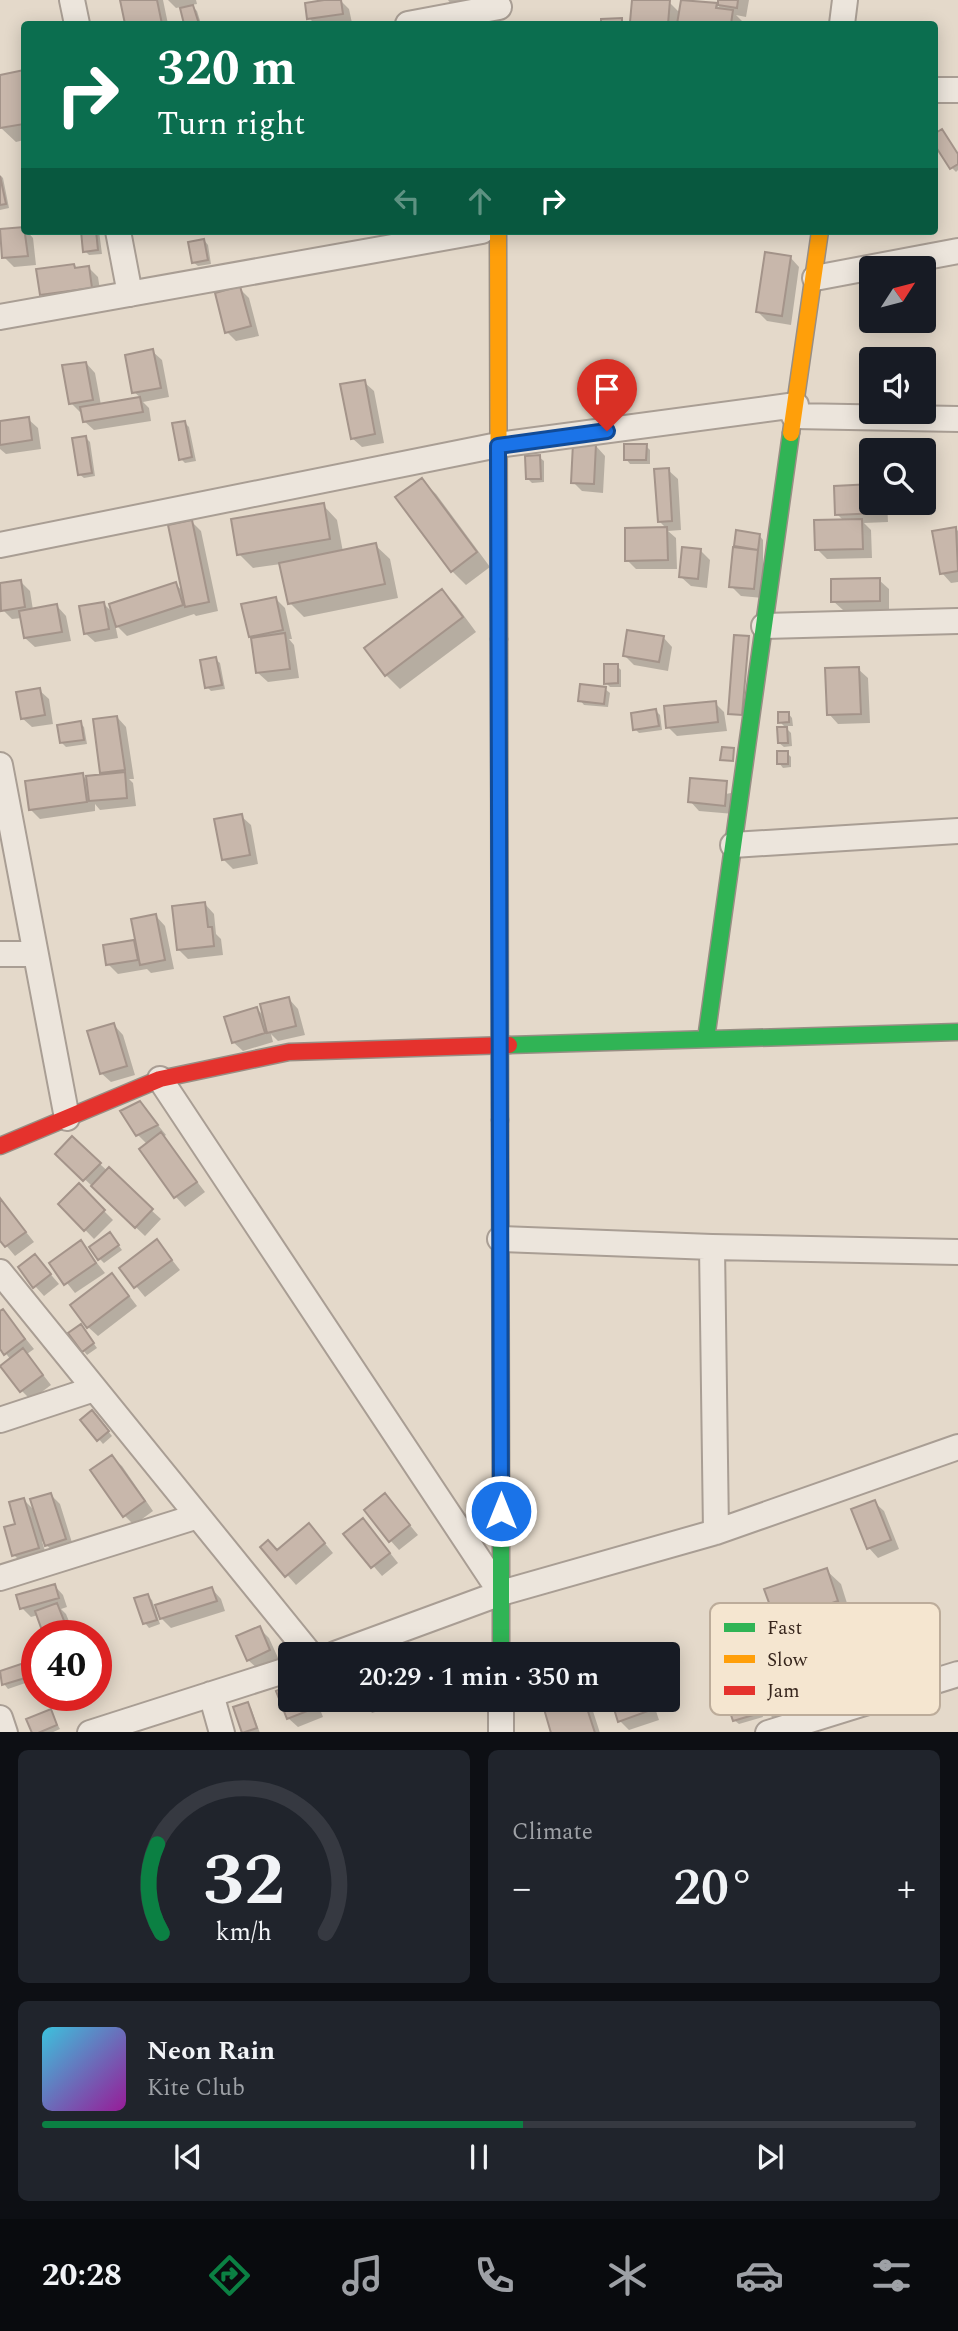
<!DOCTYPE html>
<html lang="en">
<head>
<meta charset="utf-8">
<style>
	:root { --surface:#171b24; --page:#20242c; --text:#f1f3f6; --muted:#9ea1a6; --line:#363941; --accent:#0b8043 }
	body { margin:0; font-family:Spectral,serif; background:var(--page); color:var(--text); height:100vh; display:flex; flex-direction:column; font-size:26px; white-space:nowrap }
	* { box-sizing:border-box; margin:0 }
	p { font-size:23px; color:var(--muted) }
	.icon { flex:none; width:38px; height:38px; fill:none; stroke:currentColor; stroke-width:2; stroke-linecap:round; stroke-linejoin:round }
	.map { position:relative; height:1732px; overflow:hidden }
	.details { display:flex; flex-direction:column; gap:18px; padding:18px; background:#0d0f14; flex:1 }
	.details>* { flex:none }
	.guide { position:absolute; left:21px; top:21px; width:917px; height:214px; border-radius:7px; box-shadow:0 4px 18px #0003; background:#0b6e4f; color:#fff; overflow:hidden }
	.needle { width:46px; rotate:54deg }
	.controls { position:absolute; left:859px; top:256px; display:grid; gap:14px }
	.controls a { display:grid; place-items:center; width:77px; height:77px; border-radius:7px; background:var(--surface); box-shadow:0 4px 18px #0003; font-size:35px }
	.speed { position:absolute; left:21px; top:1620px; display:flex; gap:14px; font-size:35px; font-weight:700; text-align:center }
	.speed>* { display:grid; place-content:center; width:91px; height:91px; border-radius:50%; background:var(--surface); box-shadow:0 4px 18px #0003; line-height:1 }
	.speed .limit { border:10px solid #d22; background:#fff; color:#111 }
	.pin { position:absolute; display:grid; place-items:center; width:60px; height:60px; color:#fff; margin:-72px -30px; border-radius:50% 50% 50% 0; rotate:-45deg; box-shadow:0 0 7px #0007 }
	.pin .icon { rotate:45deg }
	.me { position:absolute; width:77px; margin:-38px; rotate:0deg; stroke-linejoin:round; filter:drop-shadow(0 0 5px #0008) }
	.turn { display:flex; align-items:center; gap:24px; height:147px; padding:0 21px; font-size:32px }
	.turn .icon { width:91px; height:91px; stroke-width:2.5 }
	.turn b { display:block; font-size:49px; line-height:60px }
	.lanes { display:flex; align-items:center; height:66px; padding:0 21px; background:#0003; justify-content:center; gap:35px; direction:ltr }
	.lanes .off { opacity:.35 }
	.big { font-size:52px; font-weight:600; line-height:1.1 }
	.details .tile { flex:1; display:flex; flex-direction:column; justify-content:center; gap:10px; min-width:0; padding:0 24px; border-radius:10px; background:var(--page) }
	.details .dial { align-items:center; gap:0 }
	.dial svg { height:182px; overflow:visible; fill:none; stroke:var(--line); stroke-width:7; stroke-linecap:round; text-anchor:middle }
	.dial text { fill:var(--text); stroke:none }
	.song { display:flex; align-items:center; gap:21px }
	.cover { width:84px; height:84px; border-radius:10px; background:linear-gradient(135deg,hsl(190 70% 55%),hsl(300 70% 35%)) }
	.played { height:7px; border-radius:4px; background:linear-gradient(90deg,var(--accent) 55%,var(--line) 55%) }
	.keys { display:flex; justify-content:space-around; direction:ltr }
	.heat { display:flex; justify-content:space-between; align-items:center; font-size:38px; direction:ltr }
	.details .tiles { flex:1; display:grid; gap:18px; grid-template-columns:1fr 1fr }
	.tile:last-child { grid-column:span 2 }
	.trip { position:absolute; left:278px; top:1642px; width:402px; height:70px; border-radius:7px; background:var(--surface); box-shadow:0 4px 18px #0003; font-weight:600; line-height:70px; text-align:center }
	.dock { display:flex; height:112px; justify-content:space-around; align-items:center; background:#090b0e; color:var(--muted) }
	.dock .icon { width:49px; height:49px }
	.dock .active { color:var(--accent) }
	.dock b { font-size:32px; color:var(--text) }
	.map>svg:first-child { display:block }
	.shadow { fill:#0003 }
	.building { fill:#c8b7ab; stroke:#a4948a; stroke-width:2 }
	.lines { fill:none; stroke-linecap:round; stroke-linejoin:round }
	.street-casing { stroke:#a99e94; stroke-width:28 }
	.fast-casing { stroke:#988e84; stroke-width:19 }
	.slow-casing { stroke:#988e84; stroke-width:19 }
	.jam-casing { stroke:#988e84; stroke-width:19 }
	.street { stroke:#ece5dc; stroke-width:24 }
	.fast { stroke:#30b455; stroke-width:16 }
	.slow { stroke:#ff9f0a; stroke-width:16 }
	.jam { stroke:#e5322d; stroke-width:16 }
	.route-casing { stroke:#114b97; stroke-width:18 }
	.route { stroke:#1a73e8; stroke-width:12 }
	.key { fill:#f5e6d0; stroke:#bcac9a; stroke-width:2 }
	.key-label { font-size:19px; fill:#37261d }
</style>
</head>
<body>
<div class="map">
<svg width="958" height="1733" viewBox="0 0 958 1733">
	<rect width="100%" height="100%" fill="#e4d9ca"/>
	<!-- shadow -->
	<path class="shadow" d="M122,0H163L168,24H127Z
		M168,0H196L197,4L191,5L197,11L201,24H186L181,7L176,8Z
		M336,0H340L349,9L352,23L315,24L309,18Z
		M448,0H472L451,4Z
		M634,0L669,2L680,13L683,0L716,5L719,7L720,0H749L746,17L736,15L742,21L741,24H635L632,21Z
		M24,72V140L16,142L1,128L0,77Z
		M942,131L958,154V170L956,172L952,168Z
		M0,175L3,178L9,208L0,210Z
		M24,228L33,238L36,265L14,267L4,257L0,230Z
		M83,231H99L102,254L89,255L85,251Z
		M204,240L208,245L211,264L198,266L193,262Z
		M790,257L799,267L791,325L767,321L758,312Z
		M74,266L77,270L89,268L98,277L101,297L51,304L41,295Z
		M239,288L249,298L259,336L236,341L227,332Z
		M152,351L162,360L169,397L143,402L149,408L151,421L94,430L84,421L83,412H80L71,403L86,363L95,373L101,405L141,398L134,392Z
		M364,382L374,391L384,443L362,447L352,438Z
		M28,419L38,428L41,449L6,454L0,449V423Z
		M184,422L189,427L196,461L185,463L181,459Z
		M86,438L90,442L95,476L84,478L79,474Z
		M596,446L605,456L603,493L582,491L573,482Z
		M646,446L650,450V464H630L626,459Z
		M539,457L544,461V482L532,483L528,479Z
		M668,470L678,479L681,530L668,531L676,538L677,569H636L627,560L667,529L659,521Z
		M421,480L436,494L490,567L466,585L452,571Z
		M872,502H887L888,522L864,523L871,530L872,558L827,559L817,549L844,521L837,514Z
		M323,505L337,520L343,552L375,545L390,559L398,598L304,617L290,603L281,564L253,568L239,554Z
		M192,522L201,531L218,611L196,616L194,614L127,636L115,624L118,638L95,642L85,633L104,604L114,614L175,584L184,592Z
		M956,529L958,531V582L951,583L942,573Z
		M759,535L763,540V598L741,596L731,586L740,550L736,546Z
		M701,551L710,560L707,588L691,586L681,577Z
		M879,580L889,589V610H843L833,601Z
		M20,581L30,591L33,610L57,606L66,616L71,641L35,647L25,638L22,618L12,619L3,610L0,592V584Z
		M442,591L456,605L476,632L400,689L386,675Z
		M276,599L285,608L292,639H289L294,645L299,678L268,682L258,673L253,638L250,636Z
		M663,637L672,647L668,671L634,665L625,656Z
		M215,659L220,663L225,689L211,691L207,687Z
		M617,666L621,670V687H610L606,683Z
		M858,669L868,678L870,723L838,724L829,714Z
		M605,689L610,693L608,707L584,705L580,700Z
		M39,690L49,699L53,724L32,727L22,718Z
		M715,703L724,712L727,731L677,736L668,727Z
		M656,711L660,715L662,730L639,733L635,729Z
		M788,713L792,718L793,726H784L780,722Z
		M117,717L126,727L134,779H129L133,783L136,806L100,810L95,804V811L40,819L31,810L82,775L88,781L102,776L95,721Z
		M80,723L84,727L87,744L66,747L62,743Z
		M787,729L791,733L792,746L784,747L779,743Z
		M787,753L791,757V767L783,768L779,763Z
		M736,792L734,814L699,811L690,801Z
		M241,816L251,825L258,864L233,869L223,859Z
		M205,904L214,914L216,934L221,939L223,955L188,959L178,949Z
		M156,916L165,926L174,969L151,973L147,969L118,974L108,964L105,946L137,941Z
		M289,999L298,1009L305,1035L278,1041L271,1034L273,1042L243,1051L233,1042L257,1009L265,1017Z
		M114,1025L123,1035L135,1075L111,1082L101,1073Z
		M140,1103L166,1135L163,1137L205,1192L185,1207L176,1197L142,1149L148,1145L138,1135Z
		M72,1139L161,1219L145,1236L58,1154Z
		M79,1186L113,1220L94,1239L60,1204Z
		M0,1199L34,1242L15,1256L0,1238Z
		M114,1239L122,1250L104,1263L99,1258Z
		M157,1241L180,1270L145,1297L121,1268Z
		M81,1243L105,1273L75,1293L51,1263Z
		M35,1256L59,1284L44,1296L35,1286Z
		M121,1285L137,1306L98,1336L88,1327Z
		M3,1311L34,1349L27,1354L51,1385L31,1400L22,1391L11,1360L0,1346V1313Z
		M85,1331L97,1348L87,1355L83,1350Z
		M96,1416L112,1436L103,1444L83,1420Z
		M112,1457L122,1466L153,1511L134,1525L124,1515Z
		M51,1495L60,1504L74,1549L56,1554L42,1541L47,1558L23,1564L14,1555L17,1525L24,1500L36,1512Z
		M385,1495L418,1535L399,1550L390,1540Z
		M874,1502L884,1511L899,1549L878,1558L869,1548Z
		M372,1530L398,1563L382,1576L346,1534Z
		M318,1535L333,1553L296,1585L263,1547L278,1552Z
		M826,1570L841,1584L851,1616L843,1618L856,1643L850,1646L859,1669L845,1674L818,1627L792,1635L777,1621Z
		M54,1585L63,1595L67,1607L61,1609L66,1614L75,1636H46L38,1615L31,1617L22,1608Z
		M212,1589L221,1599L225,1611L171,1628L161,1618Z
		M147,1596L152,1600L160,1624L149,1628L145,1623Z
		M259,1628L269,1638L279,1660L258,1669L248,1660Z
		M770,1632L785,1646L787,1655L807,1649L816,1658L824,1671L833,1699L803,1709L805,1714L777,1722L763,1708Z
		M30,1663L34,1667L37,1679L8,1689L4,1684L0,1673Z
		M290,1687V1699H316L323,1717L298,1727L288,1718L278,1692Z
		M361,1699H389L391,1707L372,1713Z
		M548,1699H587L585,1700L592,1708L600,1733H553L555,1707Z
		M612,1699H652L659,1720L629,1730L620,1721Z
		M755,1700L759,1704L763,1717L739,1724L734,1720Z
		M247,1704L251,1708L260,1733H244L235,1708Z
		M50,1711L60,1729L51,1733H33Z"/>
	<!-- building -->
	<path class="building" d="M120,0H157L162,24H125Z
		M324,0H341L343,14L307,19L305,3Z
		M632,0H670L668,24L630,22Z
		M681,0L717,3L716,8L733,10L731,24H677Z
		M718,0H738L737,8L718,5Z
		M193,5L199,24H184L180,8Z
		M622,18V24H601V19Z
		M24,70V124L0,128V75Z
		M942,129L958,154V164L950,169L934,144V134Z
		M0,176L6,204L0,205Z
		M24,227L28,256L2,258L0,229Z
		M81,231H96L98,250L83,252Z
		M204,239L208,260L192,263L188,242Z
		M765,252L791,256L782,316L756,312Z
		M74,264L75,268L89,266L92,288L40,295L36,269Z
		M240,286L251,326L225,333L215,293Z
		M153,349L161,388L132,393L125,355Z
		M86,362L93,400L69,404L62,365Z
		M365,380L375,434L351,439L340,384Z
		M140,397L143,412L83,422L80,407Z
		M29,417L32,440L0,445V421Z
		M185,421L192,457L179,460L172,423Z
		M86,436L92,473L78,475L72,438Z
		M573,443L596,444L594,484L571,483Z
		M624,444H647L646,460H624Z
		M540,455L541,479H526L525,456Z
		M669,468L672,521L658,522L654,469Z
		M422,478L477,552L451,572L395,497Z
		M872,484V502H879V513L835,515L834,486Z
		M324,503L330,539L237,555L231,519Z
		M862,519L863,549L815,550L814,520Z
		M192,520L209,602L185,607L168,525Z
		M667,527L668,560L625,561V528Z
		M956,527L958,571L940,574L932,531Z
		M736,530L760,534L758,550L734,546Z
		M376,543L385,584L288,604L279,563Z
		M682,547L701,549L698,579L679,577Z
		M733,547L758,550L754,589L729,587Z
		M880,578V601L831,602V579Z
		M21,580L25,607L1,611L0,583Z
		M176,582L183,605L116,627L109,604Z
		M442,589L463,617L385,676L364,648Z
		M276,597L283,630L249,637L241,604Z
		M104,602L109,629L84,634L79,606Z
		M57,604L62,632L24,638L19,611Z
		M627,630L664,636L659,662L623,656Z
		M285,633L290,669L256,673L251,638Z
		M734,635L749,636L742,715L728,714Z
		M216,657L222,685L205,688L200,660Z
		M604,664H618V683L604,684Z
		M859,667L861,714L827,715L825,668Z
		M580,684L606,687L604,704L578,701Z
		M40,688L45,715L21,719L16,692Z
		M716,701L718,722L666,728L664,706Z
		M656,709L659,726L633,730L631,713Z
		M778,712H789V722L778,723Z
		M117,716L125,770L100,773L93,719Z
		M81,721L84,740L60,743L57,725Z
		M777,727H787L788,743H778Z
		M722,747L734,748L733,761L720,760Z
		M777,751H788V764H777Z
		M125,772L127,798L89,801L86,776Z
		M83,773L87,802L29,810L25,781Z
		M690,778L727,781L725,806L688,802Z
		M242,814L250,855L222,860L214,819Z
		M205,902L208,927H212L214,946L177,950L172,906Z
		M156,914L165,960L140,965L131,919Z
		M134,940L138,960L106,965L103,945Z
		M289,997L296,1026L267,1033L260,1004Z
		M257,1007L265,1033L232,1043L224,1017Z
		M114,1023L127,1066L100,1074L87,1031Z
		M140,1101L158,1125L136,1136L120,1111Z
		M161,1132L197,1182L174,1198L139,1149Z
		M72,1136L101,1163L83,1181L55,1154Z
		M109,1167L153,1209L135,1228L91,1186Z
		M79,1183L105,1210L84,1231L58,1204Z
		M0,1198L26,1232L5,1247L0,1241Z
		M110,1232L119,1245L98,1260L89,1247Z
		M157,1239L172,1260L134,1288L119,1268Z
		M81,1240L96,1263L64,1285L49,1263Z
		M35,1254L51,1274L33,1288L18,1267Z
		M112,1273L129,1296L87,1328L70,1305Z
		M3,1309L25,1339L4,1355L0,1349V1311Z
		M81,1324L94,1343L82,1352L68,1333Z
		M23,1348L43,1375L20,1392L0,1366Z
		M92,1410L109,1431L97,1441L80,1420Z
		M112,1455L145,1501L123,1517L90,1470Z
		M51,1493L66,1539L45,1546L30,1499Z
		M385,1493L410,1525L389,1542L364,1510Z
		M24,1498L39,1548L12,1556L4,1527L15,1524L9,1502Z
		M875,1500L891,1540L867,1549L851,1509Z
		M363,1518L390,1553L371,1568L343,1534Z
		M309,1523L325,1543L285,1577L260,1547L268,1540L277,1550Z
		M827,1568L838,1601L776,1622L764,1589Z
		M55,1584L59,1598L20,1609L16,1595Z
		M212,1587L217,1601L160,1619L155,1605Z
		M148,1594L157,1620L143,1624L134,1598Z
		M57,1603L70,1636H44L35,1611Z
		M260,1626L270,1650L247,1661L236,1636Z
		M30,1661L35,1675L2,1685L0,1671Z
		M290,1685V1699H311L315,1708L287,1719L276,1691Z
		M755,1698L760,1713L733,1721L728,1706Z
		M359,1699H377L361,1705Z
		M574,1699H584L595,1733H551L544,1709Z
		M611,1699H647L651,1710L618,1722Z
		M248,1702L257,1728L242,1733L233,1707Z
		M51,1709L57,1725L38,1733H32L26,1719Z"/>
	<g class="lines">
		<!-- street casing -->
		<g class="street-casing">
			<path id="street" d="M72,0L77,24
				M408,24L499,7
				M842,24L845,0
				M934,90H958
				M118,231L130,294
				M815,278L958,251
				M0,317L482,231
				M794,416L958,419
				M0,545L498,445L796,405
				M764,626L958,621
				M0,765L67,1118
				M733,845L958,831
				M0,954H35
				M160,1079L501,1593
				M500,1239L712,1247L958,1252
				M712,1247L716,1532
				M0,1272L310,1654
				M0,1420L94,1389
				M0,1578L198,1516
				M335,1654L501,1593L716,1532L958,1447
				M211,1694L222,1733
				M0,1718L5,1733
				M90,1733L290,1669
				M501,1733V1699
				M768,1733L958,1674"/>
		</g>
		<!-- fast casing -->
		<g class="fast-casing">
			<path id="fast" d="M499,639L500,1120
				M706,1039L791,433
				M509,1045L958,1032
				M501,1509V1654"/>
		</g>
		<!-- slow casing -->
		<g class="slow-casing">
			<path id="slow" d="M498,231L499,639
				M791,433L820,231
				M500,1120L501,1509"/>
		</g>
		<!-- jam casing -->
		<g class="jam-casing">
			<path id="jam" d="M0,1146L160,1079L289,1052L509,1045"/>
		</g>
		<!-- street -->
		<use href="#street" class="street"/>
		<!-- fast -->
		<use href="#fast" class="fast"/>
		<!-- slow -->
		<use href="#slow" class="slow"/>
		<!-- jam -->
		<use href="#jam" class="jam"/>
	</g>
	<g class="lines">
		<!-- route casing -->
		<g class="route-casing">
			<path id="route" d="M501,1511L498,446L607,431"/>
		</g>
		<!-- route -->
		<use href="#route" class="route"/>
	</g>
	<!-- legend -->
	<rect x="710" y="1603" width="230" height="112" rx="10" class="key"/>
	<rect x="724" y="1623" width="31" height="9" fill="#30b455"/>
	<rect x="724" y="1655" width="31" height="8" fill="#ff9f0a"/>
	<rect x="724" y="1686" width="31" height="9" fill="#e5322d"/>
	<g class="key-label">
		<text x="767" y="1634">Fast</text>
		<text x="767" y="1666">Slow</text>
		<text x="767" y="1697">Jam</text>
	</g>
</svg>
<div class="controls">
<a><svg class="needle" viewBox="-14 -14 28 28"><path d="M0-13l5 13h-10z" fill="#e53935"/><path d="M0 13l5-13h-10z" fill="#9ea1a6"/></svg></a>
<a><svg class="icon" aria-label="sound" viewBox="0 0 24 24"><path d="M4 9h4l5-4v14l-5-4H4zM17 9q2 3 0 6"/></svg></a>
<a><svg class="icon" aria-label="search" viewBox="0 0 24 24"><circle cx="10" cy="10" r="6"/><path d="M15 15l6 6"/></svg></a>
</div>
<div class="speed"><div class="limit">40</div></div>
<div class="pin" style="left:607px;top:431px;background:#d93025"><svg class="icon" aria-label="arrive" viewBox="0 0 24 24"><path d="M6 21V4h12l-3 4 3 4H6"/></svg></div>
<svg class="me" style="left:501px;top:1511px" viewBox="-20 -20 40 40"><circle r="17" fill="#1a73e8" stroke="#fff" stroke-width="3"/><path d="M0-11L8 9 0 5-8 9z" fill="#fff"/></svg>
<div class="trip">20:29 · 1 min · 350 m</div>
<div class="guide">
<div class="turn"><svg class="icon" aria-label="right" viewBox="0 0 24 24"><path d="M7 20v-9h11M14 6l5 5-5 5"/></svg><div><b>320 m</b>Turn right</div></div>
<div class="lanes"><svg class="icon off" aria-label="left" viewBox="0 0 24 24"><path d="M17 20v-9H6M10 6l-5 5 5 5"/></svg><svg class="icon off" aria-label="ahead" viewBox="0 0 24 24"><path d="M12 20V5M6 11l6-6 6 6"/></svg><svg class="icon" aria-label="right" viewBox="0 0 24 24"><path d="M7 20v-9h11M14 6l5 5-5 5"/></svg></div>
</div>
</div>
<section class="details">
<div class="tiles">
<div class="tile dial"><svg viewBox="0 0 100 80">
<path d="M14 69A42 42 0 1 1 86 69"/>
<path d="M14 69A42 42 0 0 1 12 30" stroke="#0b8043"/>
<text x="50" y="56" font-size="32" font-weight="700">32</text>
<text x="50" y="72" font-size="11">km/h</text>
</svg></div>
<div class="tile"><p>Climate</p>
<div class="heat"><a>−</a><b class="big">20°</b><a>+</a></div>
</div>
<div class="tile">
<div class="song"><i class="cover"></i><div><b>Neon Rain</b><p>Kite Club</p></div></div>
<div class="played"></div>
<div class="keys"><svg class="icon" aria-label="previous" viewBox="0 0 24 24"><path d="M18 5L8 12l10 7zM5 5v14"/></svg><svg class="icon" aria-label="pause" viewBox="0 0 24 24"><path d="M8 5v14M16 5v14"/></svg><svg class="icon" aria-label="next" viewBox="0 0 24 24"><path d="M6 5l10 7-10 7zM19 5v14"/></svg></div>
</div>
</div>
</section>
<nav class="dock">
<b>20:28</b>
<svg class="icon active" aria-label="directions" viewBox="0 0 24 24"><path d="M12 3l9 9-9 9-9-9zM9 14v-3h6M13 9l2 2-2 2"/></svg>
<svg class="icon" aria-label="music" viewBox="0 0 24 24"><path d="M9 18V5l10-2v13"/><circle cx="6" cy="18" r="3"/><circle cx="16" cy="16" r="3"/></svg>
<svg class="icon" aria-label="phone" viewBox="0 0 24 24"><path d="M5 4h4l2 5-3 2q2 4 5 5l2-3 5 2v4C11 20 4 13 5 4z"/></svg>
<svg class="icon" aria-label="climate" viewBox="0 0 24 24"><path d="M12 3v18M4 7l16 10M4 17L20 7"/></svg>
<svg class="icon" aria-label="car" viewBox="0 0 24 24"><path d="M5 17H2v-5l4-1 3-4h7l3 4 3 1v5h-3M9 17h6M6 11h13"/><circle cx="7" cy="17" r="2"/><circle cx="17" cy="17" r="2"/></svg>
<svg class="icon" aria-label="filters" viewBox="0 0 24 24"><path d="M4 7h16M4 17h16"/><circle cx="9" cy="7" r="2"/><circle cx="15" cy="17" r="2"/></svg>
</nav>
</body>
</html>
